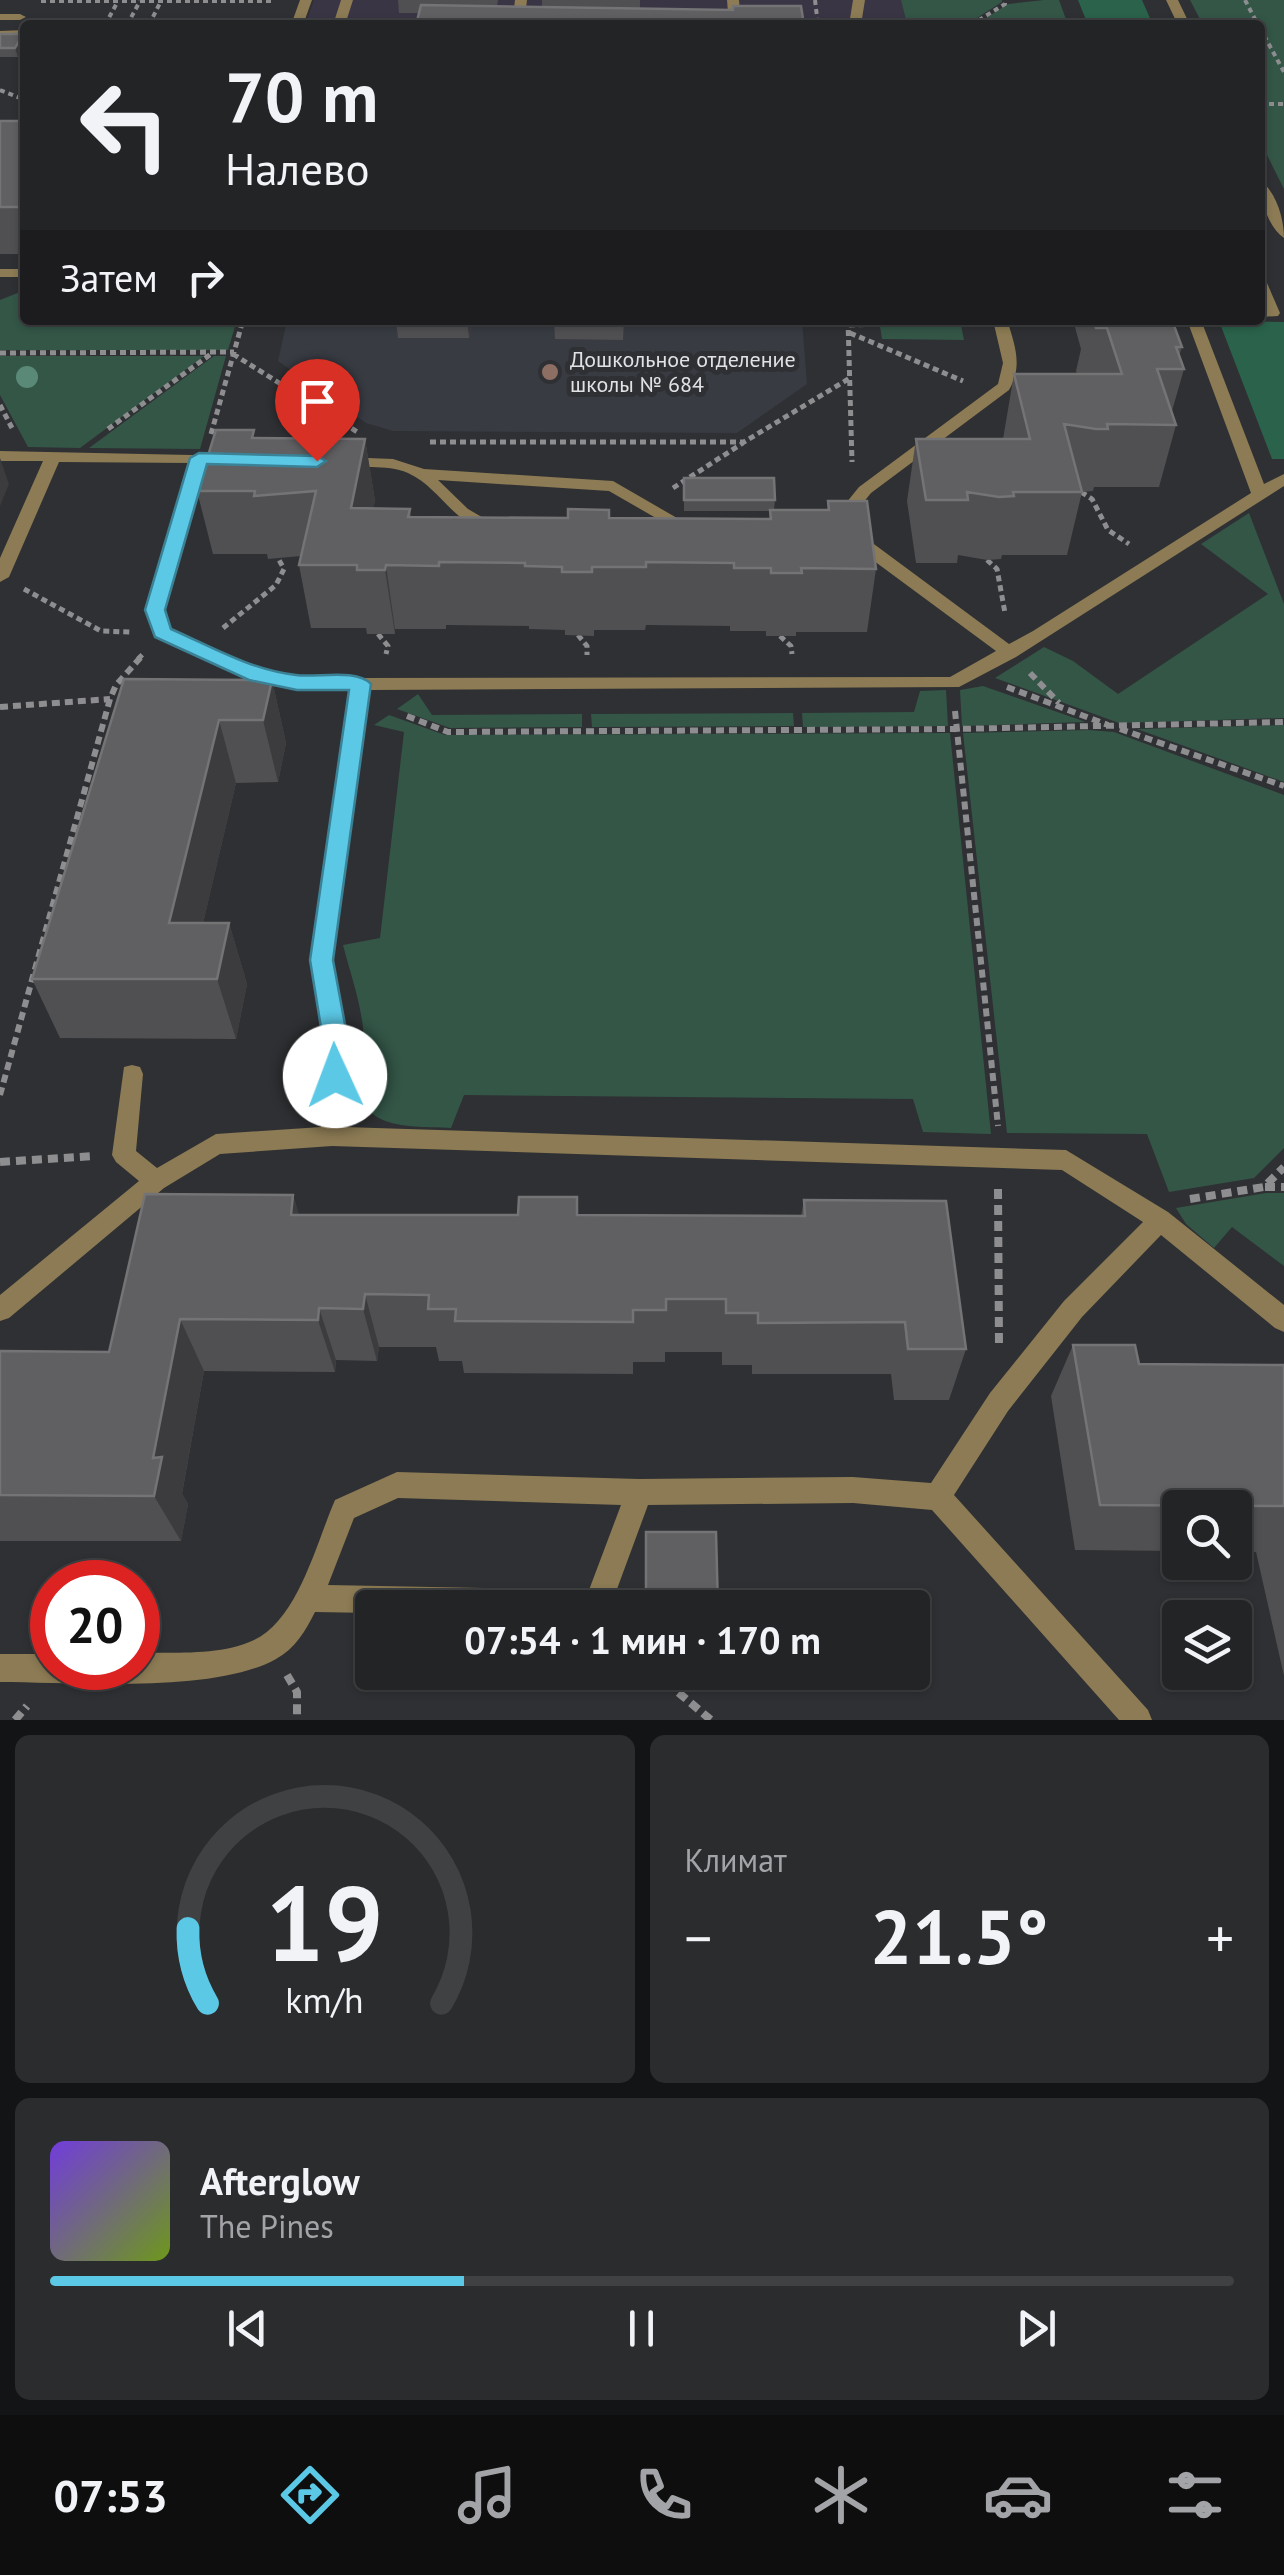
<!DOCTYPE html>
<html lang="ru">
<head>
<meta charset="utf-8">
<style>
	:root { --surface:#232426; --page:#2b2c2e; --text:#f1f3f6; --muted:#a3a4a7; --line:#404143; --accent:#5bc8e6 }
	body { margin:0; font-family:"PT Sans",sans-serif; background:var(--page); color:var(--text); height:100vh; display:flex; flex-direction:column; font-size:38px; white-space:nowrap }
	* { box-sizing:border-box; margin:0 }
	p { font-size:32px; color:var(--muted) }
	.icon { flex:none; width:55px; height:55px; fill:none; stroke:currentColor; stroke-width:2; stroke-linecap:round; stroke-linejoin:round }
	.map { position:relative; height:1720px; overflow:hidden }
	.sheet { display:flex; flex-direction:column; gap:15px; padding:15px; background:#131415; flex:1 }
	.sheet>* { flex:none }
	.banner { position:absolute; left:20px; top:20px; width:1245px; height:305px; border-radius:10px; box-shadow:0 2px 8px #0004,0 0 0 2px var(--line); background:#232426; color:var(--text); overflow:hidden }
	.controls { position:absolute; left:1162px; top:1490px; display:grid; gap:20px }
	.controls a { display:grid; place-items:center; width:90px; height:90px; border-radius:10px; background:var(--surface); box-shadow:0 2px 8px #0004,0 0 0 2px var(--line); font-size:50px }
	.speed { position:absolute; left:30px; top:1560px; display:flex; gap:20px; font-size:50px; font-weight:700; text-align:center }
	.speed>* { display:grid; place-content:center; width:130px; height:130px; border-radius:50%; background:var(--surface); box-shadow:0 2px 8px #0004,0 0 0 2px var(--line); line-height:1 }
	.speed .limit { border:15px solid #d22; background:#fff; color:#111 }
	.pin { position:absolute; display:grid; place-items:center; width:85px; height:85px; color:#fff; margin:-102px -42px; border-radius:50% 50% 50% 0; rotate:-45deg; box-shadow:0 0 10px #0007 }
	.pin .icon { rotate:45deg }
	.me { position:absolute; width:110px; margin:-55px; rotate:358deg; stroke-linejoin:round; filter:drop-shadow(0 0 8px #0008) }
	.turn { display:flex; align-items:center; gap:35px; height:210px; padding:0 40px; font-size:45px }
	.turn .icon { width:130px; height:130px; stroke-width:2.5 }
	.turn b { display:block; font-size:70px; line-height:85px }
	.then { display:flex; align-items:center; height:95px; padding:0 40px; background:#0003; gap:20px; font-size:38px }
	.big { font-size:75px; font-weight:700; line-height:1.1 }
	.sheet .tile { flex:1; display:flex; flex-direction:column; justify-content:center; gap:15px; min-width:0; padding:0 35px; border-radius:15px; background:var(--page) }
	.sheet .dial { align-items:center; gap:0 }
	.dial svg { height:260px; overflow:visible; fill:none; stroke:var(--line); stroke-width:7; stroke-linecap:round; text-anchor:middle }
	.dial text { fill:var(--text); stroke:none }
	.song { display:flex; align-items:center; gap:30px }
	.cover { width:120px; height:120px; border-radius:15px; background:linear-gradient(135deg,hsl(260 70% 55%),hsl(80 70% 35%)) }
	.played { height:10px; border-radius:5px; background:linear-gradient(90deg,var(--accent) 35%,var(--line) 35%) }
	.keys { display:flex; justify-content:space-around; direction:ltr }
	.heat { display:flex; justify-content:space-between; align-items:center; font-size:55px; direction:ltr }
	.sheet .tiles { flex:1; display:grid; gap:15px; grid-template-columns:1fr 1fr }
	.tile:last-child { grid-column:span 2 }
	.trip { position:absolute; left:355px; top:1590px; width:575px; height:100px; border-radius:10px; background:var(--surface); box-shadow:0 2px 8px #0004,0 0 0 2px var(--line); font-weight:700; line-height:100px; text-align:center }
	.menu { display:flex; height:160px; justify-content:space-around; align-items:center; background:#0e0e0f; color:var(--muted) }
	.menu .icon { width:70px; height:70px }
	.menu .current { color:var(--accent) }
	.menu b { font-size:45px; color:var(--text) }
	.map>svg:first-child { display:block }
	.commercial { fill:#3a3545 }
	.built { fill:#393b43 }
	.green { fill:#335647 }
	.forest { fill:#2a624b }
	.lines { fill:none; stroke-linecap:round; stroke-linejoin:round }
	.path-far3 { stroke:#8e8e91; stroke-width:4; stroke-dasharray:5 4; stroke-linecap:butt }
	.path-far2 { stroke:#8e8e91; stroke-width:5; stroke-dasharray:6 4; stroke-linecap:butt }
	.path-far1 { stroke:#8e8e91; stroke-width:6; stroke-dasharray:8 5; stroke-linecap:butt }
	.path { stroke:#8e8e91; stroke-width:8; stroke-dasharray:10 6; stroke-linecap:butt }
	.service { fill:#8c7b54; fill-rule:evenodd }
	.minor { fill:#8c7b54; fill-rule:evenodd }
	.tree { fill:#5a8a77 }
	.wall { fill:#504f51 }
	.shaded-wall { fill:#3c3c3e }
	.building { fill:#605f61; stroke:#747375; stroke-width:2.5 }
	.route { fill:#5bc8e6; stroke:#3b8296; stroke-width:2.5 }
	.education-dot { fill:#8d6e63; stroke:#2f3033; stroke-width:4 }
	.labels { text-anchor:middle; stroke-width:10; stroke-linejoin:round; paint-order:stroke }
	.far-poi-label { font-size:22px; fill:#e2e2e4; stroke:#2f3033; text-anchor:start }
</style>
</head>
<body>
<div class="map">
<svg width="1284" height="1720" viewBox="0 0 1284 1720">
	<rect width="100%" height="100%" fill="#2f3033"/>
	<!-- commercial -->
	<path class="commercial" d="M314,0H901L906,20L871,25H305Z"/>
	<!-- built -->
	<path class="built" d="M287,320H802L807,384L737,433L393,431L366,423L278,361Z"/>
	<!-- green -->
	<path class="green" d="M901,0H1002V2L966,25H871L906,20Z
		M1044,0H1059L1068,25H975L1008,4Z
		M1190,0H1284V189L1260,141V25H1203Z
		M25,290V320H237L228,350H0V300Z
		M879,320H960L964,340L882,339Z
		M204,356L80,448L28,447L0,395V356Z
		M214,356H226L200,449L89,448Z
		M1249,513L1284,604V718L1119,723L995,678L1044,647L1073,661L1118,694L1268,594L1201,544Z
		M983,686L1083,721L1085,722L962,726L960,690Z
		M946,690L948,726L803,727L802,713L914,712L920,691Z
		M418,694L432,715L582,714V727L450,728L397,709Z
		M793,713L794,726L592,727L591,714Z
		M389,715L445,735L950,733L991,1134L923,1132L913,1099L464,1095L451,1128C417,1126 359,1132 360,1083C361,1065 365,1046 363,1028C360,1000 350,972 343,945L380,938L404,732L374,725Z
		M1284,725V782L1137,729Z
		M1089,730L1114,732L1284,795V1148L1254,1178L1169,1192L1147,1134L1007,1133L963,733Z
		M1266,1193H1284V1266L1232,1227L1214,1248L1186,1224L1176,1208Z"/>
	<!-- forest -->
	<path class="forest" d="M1078,0H1142L1153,25H1088Z
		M1219,321L1284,322V459H1272Z"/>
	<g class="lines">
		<!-- path-far3 -->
		<path class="path-far3" d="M815,0L818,25
			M1245,0L1258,25
			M41,1H274
			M105,25L118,1
			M127,25L140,1
			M149,25L161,1
			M971,25L1005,4V0
			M1260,28L1284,72
			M0,90L25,100
			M1260,104H1284"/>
		<!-- path-far2 -->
		<path class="path-far2" d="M848,320L852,462
			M849,325L923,323L922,320
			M850,333L963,381
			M0,353L234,352
			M233,354L359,433
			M0,405L12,428
			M108,429L211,354
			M211,434L243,320
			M430,442H744L850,378
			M673,488L743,443
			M1081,492L1092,499L1108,530L1129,544
			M987,560L997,569L1005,613
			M24,589L101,631L130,632
			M223,628L276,585L284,569L278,558
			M378,634L388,646L386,654
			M578,635L587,646V655
			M780,636L791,646L792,654
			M138,659L145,652"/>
		<!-- path-far1 -->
		<path class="path-far1" d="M1030,673L1059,703
			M1007,687L1108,725
			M0,707L110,699
			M955,711L998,1126
			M407,716L448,732L956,729L1284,722
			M1120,729L1284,786
			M0,1095L110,699L116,685L141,657"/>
		<!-- path -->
		<path class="path" d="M0,1162L94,1156
			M1265,1187H1284
			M998,1189L999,1346
			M1190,1199L1264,1187L1284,1167
			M654,1672L711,1720
			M287,1675L297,1692V1720
			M15,1720L27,1706"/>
		<!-- service -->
		<path class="service" d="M300,0H312L303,25H291Z
			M341,0H353L345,25H333Z
			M515,0H527L525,17L531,25H519L513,17Z
			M727,0H739L741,25H729Z
			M853,0H865L861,25H849Z
			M0,14H20L26,17L20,20H0Z
			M25,30V36L0,37V31Z
			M0,269H25V277H0Z
			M1260,279L1267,283L1280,313L1278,316L1260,317V309H1264L1260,299Z
			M993,320H1007C1015,345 1023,366 1009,390L871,493L858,509L852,527H840L838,523L842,508L859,487L998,384L1003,363Z
			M1187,320H1201L1264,484L1284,474V486L1016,657L959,687L369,690L333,960L347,1046L344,1127L1066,1150L1168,1212L1284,1305V1332L1275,1328L1161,1235L1082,1317L1008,1411L954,1495L1148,1710L1152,1720H1119L932,1510L853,1503L648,1505L610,1608H372V1613L315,1612C306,1630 295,1649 276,1659C214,1694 73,1682 0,1682V1654H52V1668H138V1653C175,1652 220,1656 254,1640C298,1620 317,1541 335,1500L397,1472L639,1479L853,1477L931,1483L990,1393L1064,1301L1143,1222L1062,1170L332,1146L220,1154L164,1188L9,1318L0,1321V1295L139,1181L116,1162L112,1155L124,1067L132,1065L140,1067L143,1074L136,1151L157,1168L216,1134L321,1127L325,1046L311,960L351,690L297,689L249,679L156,637L146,610L190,463L59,462L9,577L0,582V558L43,461H0V451L239,456L241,459L233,464L205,463L164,610L170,630L253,668L297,677L361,678L950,677L996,651L847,541V533H859L1009,644L1033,631L1251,493ZM398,1498L621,1505L589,1590L328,1585L354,1518Z
			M342,457L393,459L424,469L613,481L696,529L694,533H682L609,491L438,480L468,509L499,527L491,532C450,522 442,489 408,473C385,463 360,470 336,465V459Z"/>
		<!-- minor -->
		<path class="minor" d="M1166,0H1178L1190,25H1178Z
			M1260,180C1276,192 1284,218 1284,238C1268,227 1260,200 1260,180Z"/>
	</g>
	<!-- trees -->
	<circle class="tree" cx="27" cy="377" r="11"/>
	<!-- wall -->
	<path class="wall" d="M398,0H498L497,6L542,7V0H640V8L419,13H399Z
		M0,34L25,40V45L18,57H0Z
		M0,121H25V254H0Z
		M396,320H472L469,338H398Z
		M554,320H624L623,340L555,339Z
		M1073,320H1172L1182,347L1179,356L1184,369L1172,411L1176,425L1159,487H1094L1093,491L1082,492L1067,555H1002L1001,559L987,560L958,555L957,563H916L907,501L916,439H1003L1014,374H1077L1076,371L1081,349Z
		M255,438L365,439L375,501L373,508L410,509L411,517L769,519L770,511H684V478L775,500L774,510H827L828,501L876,569L867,632H796V636H766V631H730V626L646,625L645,630H594V636L565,635V630L529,629V626L446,625V629H395V634H367L366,628H311L299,565L301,556L268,559L267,554H213L197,491Z
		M124,679L272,680L286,743L278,782L236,783L203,923H229L247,984L236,1039L60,1038L32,979Z
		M293,1195L299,1215H518L577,1197L578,1215L801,1216L804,1200L966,1349L949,1400H894L891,1374H752V1365H722V1352H665V1362H633V1374L464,1373L462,1361H439L436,1347H379L377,1361L336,1360L335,1372L204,1371L182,1494L188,1504L181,1541H0V1351L109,1352Z
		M1073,1345L1139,1364L1284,1365V1676L1256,1552L1235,1551V1508H1180V1551L1075,1550L1051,1396Z"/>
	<!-- shaded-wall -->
	<path class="shaded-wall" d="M23,34L25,45L18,57L15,48Z
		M467,320H472L469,338Z
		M365,439L375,501L361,571L351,508Z
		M0,458L9,484L0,506Z
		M386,565L395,629V634L385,570Z
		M272,680L286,743L278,782L263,720Z
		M219,720L236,783L190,979L169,923Z
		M229,923L247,984L236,1039L217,979Z
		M293,1195L310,1250L291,1215Z
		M365,1294L379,1347L377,1361L363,1309Z
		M319,1308L336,1360L335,1372L318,1320Z
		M180,1319L204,1371L182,1493L188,1504L181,1541L154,1496L153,1458Z"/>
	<!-- building -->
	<path class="building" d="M421,5L733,10V6H801L804,25H416Z
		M0,34H23L15,48H0Z
		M0,121H25V207H0Z
		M1093,320H1172L1182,347H1176L1184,369H1157L1176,425L1107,424L1108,429H1096L1064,424L1082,492H1013L1014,496L999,497L967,492L968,500H926L916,439H1030L1014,374H1122L1107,328H1096Z
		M216,430H254L252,438L365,439L351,508L410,509L408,517L568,518V509L609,510V518L771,519L770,510H829L828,501H867L876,569L801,568L802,573H771V568H734V563L646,562V567H592V572H562V567L525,566V563L439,562V566L386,565L385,570H357V565H299L316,491L254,496L255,491H197Z
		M684,478H774L775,500H684Z
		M124,679L272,680L263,720H219L169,923H229L217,979H32Z
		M145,1194L293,1195L291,1215H518L519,1197H577V1215L805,1216L804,1200L946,1201L966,1349H908L905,1322L758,1323V1313H726V1299H666V1310H633V1322L455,1321L456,1309H428L429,1295L365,1294L363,1309L319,1308L318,1320L180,1319L153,1458L162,1457L154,1496L0,1495V1351L109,1352Z
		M1073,1345H1135L1139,1364L1284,1365V1506L1100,1505Z
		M646,1532H716L718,1608H646Z"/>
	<!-- route -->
	<path class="route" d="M199,453L317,456L326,461L317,467L207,464L165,610L171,629C212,647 251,670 296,675C316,678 357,668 371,684L333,960L349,1046L344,1083L335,1086L326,1083L322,1076L324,1046L310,960L349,690H297L249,680L155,637L145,610L190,458Z"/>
	<!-- markers -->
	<circle class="education-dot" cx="550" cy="372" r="10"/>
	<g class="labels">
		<!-- far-poi labels -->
		<g class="far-poi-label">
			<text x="570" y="367">Дошкольное отделение<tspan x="570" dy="25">школы № 684</tspan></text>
		</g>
	</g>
</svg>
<div class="controls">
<a><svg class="icon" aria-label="search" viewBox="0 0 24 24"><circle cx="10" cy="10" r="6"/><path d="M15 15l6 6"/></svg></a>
<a><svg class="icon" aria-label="layers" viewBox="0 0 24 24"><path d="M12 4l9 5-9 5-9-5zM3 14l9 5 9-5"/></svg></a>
</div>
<div class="speed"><div class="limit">20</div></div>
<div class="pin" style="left:317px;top:461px;background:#d93025"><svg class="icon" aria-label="arrive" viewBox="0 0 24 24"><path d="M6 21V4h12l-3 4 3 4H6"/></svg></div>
<svg class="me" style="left:335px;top:1076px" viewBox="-20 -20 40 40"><circle r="19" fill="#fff"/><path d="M0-13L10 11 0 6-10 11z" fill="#5bc8e6"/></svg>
<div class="trip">07:54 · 1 мин · 170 m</div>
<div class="banner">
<div class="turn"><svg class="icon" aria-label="left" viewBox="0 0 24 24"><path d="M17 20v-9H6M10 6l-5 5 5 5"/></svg><div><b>70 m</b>Налево</div></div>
<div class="then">Затем<svg class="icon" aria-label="right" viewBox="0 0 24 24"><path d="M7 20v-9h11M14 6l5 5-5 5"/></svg></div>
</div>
</div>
<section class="sheet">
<div class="tiles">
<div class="tile dial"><svg viewBox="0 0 100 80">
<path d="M14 69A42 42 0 1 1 86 69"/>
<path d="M14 69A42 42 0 0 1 8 46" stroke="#5bc8e6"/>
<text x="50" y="56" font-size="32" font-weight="700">19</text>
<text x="50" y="72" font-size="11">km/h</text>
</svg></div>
<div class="tile"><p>Климат</p>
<div class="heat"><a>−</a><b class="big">21.5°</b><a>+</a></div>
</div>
<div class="tile">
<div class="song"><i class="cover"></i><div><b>Afterglow</b><p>The Pines</p></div></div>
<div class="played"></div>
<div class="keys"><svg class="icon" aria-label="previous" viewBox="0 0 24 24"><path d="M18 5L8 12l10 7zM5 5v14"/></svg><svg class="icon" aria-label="pause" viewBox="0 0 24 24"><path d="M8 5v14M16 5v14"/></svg><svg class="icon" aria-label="next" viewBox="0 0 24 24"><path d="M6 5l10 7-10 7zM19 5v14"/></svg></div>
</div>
</div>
</section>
<nav class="menu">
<b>07:53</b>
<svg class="icon current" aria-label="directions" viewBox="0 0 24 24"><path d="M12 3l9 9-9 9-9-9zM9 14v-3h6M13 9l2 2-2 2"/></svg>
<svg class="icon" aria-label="music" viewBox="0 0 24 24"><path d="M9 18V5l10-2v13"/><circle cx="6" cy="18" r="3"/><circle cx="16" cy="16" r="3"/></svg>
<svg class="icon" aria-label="phone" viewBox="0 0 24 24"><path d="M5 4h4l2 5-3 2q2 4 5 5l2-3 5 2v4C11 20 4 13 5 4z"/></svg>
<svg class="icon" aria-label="climate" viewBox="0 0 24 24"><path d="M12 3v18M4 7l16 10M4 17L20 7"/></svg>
<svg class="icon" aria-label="car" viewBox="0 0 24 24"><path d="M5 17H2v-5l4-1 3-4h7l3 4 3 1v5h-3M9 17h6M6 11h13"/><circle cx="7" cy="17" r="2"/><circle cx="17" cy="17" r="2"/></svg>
<svg class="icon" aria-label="filters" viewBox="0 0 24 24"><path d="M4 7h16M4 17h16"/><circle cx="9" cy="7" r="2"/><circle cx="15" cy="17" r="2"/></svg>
</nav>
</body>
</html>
